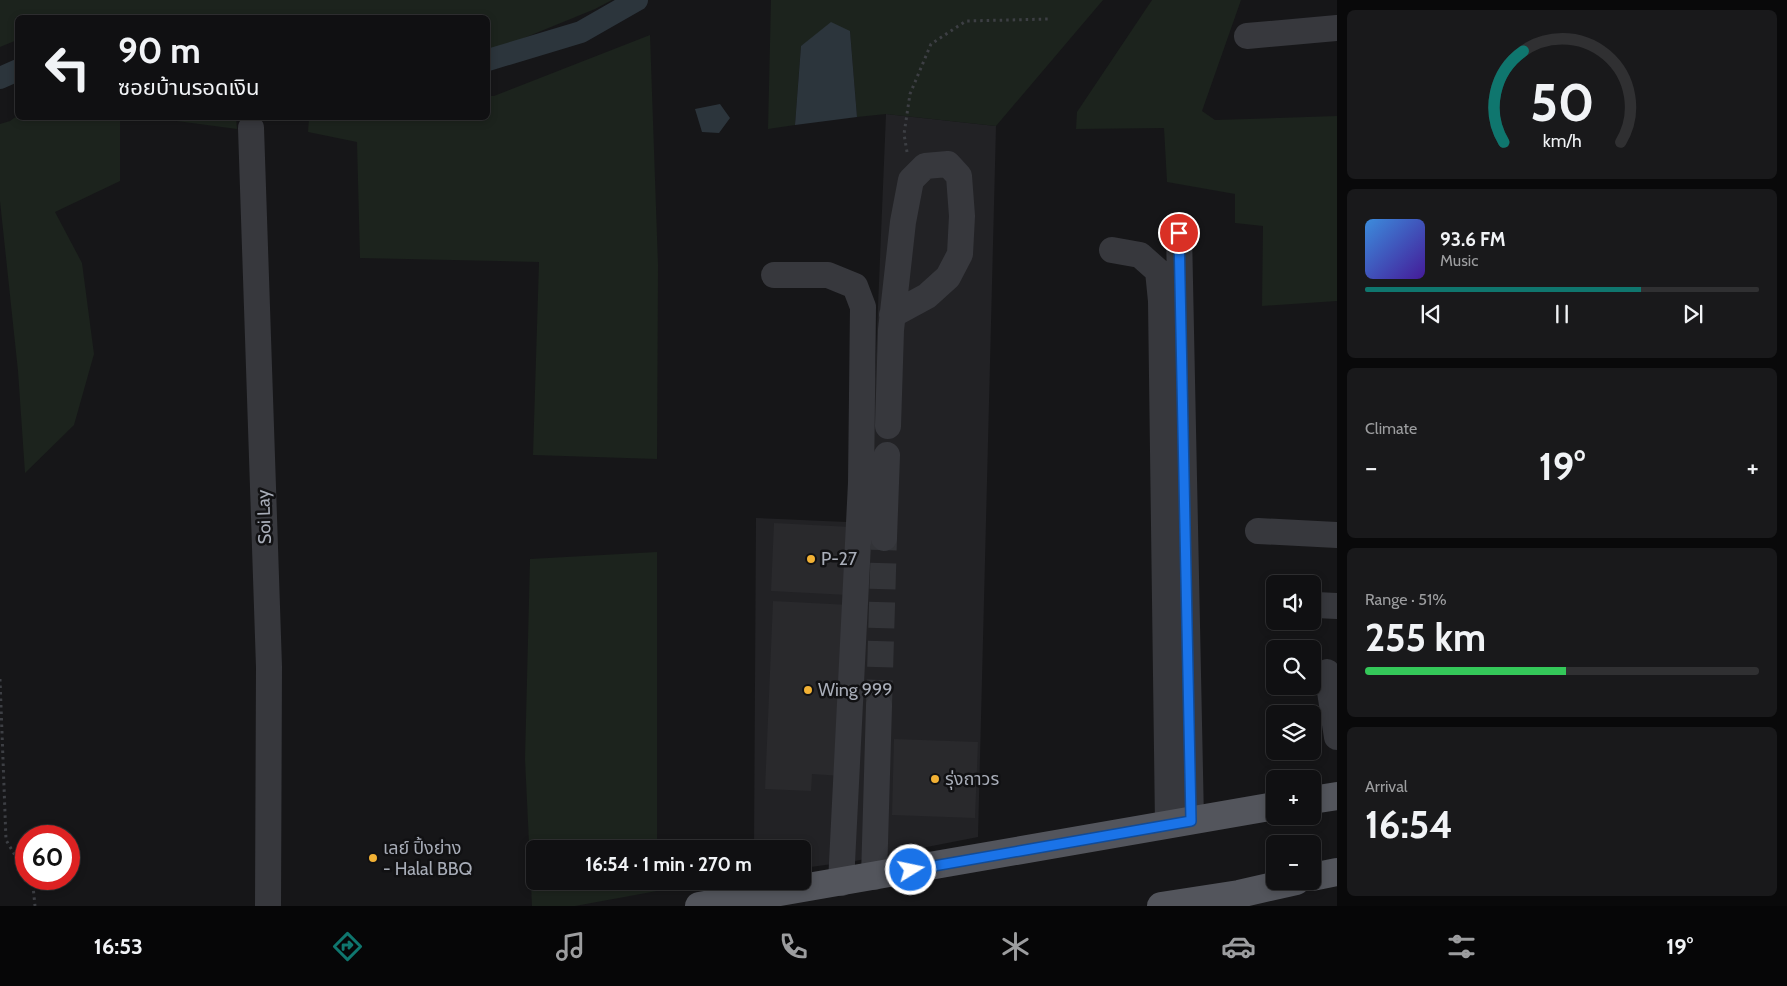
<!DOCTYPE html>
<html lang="en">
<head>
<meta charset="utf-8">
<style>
	:root { --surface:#101012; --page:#19191b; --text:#f1f3f6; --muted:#9c9d9f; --line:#303032; --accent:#0f766e }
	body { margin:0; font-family:Cabin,"Noto Sans Thai",sans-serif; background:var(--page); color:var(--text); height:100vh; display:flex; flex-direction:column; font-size:19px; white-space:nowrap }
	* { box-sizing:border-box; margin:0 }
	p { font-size:16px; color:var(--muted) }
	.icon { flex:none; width:28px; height:28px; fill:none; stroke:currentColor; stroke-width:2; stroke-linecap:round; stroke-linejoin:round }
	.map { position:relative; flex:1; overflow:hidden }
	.side { display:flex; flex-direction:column; gap:10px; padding:10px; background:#09090a; width:450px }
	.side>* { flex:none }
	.banner { position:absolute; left:15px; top:15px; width:475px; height:105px; border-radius:8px; box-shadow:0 2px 8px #0003,0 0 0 1px var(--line); background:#101012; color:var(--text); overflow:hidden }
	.fabs { position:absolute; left:1266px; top:575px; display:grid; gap:10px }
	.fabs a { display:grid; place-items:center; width:55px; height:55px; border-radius:8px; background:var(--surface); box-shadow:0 2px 8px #0003,0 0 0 1px var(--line); font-size:25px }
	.speed { position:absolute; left:15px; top:825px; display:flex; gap:10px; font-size:25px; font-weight:700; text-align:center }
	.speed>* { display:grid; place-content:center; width:65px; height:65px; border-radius:50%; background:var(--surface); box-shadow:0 2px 8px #0003,0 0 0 1px var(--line); line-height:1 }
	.speed .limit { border:8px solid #d22; background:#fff; color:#111 }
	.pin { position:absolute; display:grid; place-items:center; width:42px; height:42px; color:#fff; margin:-21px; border:2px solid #fff; border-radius:50%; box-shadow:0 1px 5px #0007 }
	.me { position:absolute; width:55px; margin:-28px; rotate:80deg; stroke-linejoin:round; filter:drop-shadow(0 0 4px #0008) }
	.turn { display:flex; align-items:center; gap:18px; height:105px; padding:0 20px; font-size:22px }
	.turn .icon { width:65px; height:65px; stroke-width:2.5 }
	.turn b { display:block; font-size:35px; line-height:42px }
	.big { font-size:38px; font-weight:700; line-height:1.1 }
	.side .widget { flex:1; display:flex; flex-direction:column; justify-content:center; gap:8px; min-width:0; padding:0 18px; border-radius:8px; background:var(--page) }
	.side .dial { align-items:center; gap:0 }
	.dial svg { height:130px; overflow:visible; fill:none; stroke:var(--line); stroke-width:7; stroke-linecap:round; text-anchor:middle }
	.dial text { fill:var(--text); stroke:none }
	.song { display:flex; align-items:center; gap:15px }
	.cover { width:60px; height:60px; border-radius:8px; background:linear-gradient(135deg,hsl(210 70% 55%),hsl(260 70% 35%)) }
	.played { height:5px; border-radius:2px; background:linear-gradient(90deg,var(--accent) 70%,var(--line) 70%) }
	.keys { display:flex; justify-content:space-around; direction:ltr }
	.heat { display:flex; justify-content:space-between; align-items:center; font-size:28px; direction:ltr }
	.charge { height:8px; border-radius:4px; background:linear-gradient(90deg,#34c759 51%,var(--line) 0) }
	.trip { position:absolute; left:526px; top:840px; width:285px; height:50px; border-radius:8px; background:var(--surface); box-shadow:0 2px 8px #0003,0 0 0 1px var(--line); font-weight:700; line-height:50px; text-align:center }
	.tabs { display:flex; height:80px; justify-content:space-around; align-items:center; background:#060607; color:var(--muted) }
	.tabs .icon { width:35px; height:35px }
	.tabs .active { color:var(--accent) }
	.tabs b { font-size:22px; color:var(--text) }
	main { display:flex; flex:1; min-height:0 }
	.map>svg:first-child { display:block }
	.built { fill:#222225 }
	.green { fill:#1c231d }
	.water { fill:#2c353c }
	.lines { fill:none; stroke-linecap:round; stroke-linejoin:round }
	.canal { stroke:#2c353c; stroke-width:22 }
	.building { fill:#29292c }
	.minor-tunnel { stroke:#333438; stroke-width:26; stroke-dasharray:26 13; stroke-linecap:butt }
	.path { stroke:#3d3f44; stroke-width:3; stroke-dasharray:2.5 4; stroke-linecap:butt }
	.minor { stroke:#37383d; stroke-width:26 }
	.major { stroke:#53555c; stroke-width:28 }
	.route-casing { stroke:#114b97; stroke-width:12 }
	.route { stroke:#1a73e8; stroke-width:9 }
	.poi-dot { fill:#f2b134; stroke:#111113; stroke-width:2 }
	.labels { text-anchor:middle; stroke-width:5; stroke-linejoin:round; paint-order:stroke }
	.street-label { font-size:18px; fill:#a8adb8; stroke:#111113 }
	.poi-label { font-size:18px; fill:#a8adb8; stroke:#111113; text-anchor:start }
</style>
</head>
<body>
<main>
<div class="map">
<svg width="1337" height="906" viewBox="0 0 1337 906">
	<rect width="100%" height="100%" fill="#161618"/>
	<!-- built -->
	<path class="built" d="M886,114L996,126L978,837L855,861L803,868L802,849H754L756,518L869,523Z"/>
	<!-- green -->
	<path class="green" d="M0,0H612L595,9L502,47L488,51V18H18L17,40L0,47Z
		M771,0H1103L996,126L886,114L857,117L850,31L801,46L795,125L768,129Z
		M1152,0H1241L1202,111L1215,120L1337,116V301L1262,306L1263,226L1235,223V194L1167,182L1164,128L1076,129L1077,112Z
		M650,35L658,265L657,459L533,455L539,262L360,258L357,142L308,132L309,118H488V96H494Z
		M17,116L18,118H120V181L55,212L82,263L94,354L74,425L25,473L18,371L0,201V124L10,121Z
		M167,118H236L237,129L169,120Z
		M657,552V849H535V881H657V891L575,906H532L525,759L530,559Z"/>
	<!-- water -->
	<path class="water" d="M831,22L850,31L857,117L795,125L801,46Z
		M720,104L730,118L719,133L702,132L695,109Z"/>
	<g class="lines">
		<!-- canal -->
		<path class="canal" d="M488,60L581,32L637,0
			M0,78L18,70"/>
	</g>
	<!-- building -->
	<path class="building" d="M774,523L851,527L848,595L771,591Z
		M773,601L850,605L842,776L812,774L811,791L765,789Z
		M894,739L978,742L975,818L892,815Z"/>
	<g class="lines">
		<!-- minor-tunnel -->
		<path class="minor-tunnel" d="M879,706L884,538"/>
		<!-- path -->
		<path class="path" d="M907,152L904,134L910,94L931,44L966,21L1050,19
			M0,679L6,840L26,874
			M29,879L33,886L35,906"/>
		<!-- minor -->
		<path class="minor" d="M1247,36L1337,28
			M251,128L269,667L268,906
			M1179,233L1191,821
			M1112,250L1140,255L1158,271L1161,301L1168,825
			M774,275H828L855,286L863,307L861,483L841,883
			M888,426L891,330L903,222L911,180L925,166L948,164L959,176L962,216L960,254L948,277L927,296L892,315
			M1258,531L1337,535
			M884,538L887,455
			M1316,605L1337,606
			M1327,672L1337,737
			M874,877L879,706"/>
		<!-- major -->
		<path class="major" d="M1312,800L1337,796
			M1312,877L1337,872
			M699,906L1275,806
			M1161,906L1239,894L1296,881"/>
	</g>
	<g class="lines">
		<!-- route casing -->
		<g class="route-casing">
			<path id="route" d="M911,870L1191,821L1179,233"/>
		</g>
		<!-- route -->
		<use href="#route" class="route"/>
	</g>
	<!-- markers -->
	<g class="poi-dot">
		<circle cx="811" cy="559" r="5"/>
		<circle cx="808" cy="690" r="5"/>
		<circle cx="935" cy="779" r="5"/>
		<circle cx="373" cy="858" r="5"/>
	</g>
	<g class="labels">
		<!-- street labels -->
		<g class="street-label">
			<text transform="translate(264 517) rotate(-92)" y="6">Soi Lay</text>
		</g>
		<!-- poi labels -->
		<g class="poi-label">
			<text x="821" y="565">P-27</text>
			<text x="818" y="696">Wing 999</text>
			<text x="945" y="785">รุ่งถาวร</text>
			<text x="383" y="854">เลย์ ปิ้งย่าง<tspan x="383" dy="21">- Halal BBQ</tspan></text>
		</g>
	</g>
</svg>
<div class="fabs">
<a><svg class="icon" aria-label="sound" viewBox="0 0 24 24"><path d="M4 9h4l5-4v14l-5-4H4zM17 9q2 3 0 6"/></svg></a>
<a><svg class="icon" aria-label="search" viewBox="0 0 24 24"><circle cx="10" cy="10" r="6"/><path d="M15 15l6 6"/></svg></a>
<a><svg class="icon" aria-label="layers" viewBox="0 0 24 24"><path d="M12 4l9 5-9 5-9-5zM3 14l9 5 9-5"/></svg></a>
<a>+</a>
<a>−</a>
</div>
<div class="speed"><div class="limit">60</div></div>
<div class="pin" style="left:1179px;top:233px;background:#d93025"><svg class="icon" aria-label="arrive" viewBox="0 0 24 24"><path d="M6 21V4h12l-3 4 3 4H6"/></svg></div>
<svg class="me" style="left:911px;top:870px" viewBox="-20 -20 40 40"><circle r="17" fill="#1a73e8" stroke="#fff" stroke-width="3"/><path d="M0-11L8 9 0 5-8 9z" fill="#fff"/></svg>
<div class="trip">16:54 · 1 min · 270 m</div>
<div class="banner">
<div class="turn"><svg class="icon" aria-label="left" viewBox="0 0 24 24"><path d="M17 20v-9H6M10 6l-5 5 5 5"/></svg><div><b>90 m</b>ซอยบ้านรอดเงิน</div></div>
</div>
</div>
<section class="side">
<div class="widget dial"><svg viewBox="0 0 100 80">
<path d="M14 69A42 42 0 1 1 86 69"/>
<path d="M14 69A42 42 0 0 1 26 13" stroke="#0f766e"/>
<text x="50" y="56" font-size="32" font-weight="700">50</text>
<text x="50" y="72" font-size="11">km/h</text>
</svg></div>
<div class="widget">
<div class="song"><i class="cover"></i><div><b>93.6 FM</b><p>Music</p></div></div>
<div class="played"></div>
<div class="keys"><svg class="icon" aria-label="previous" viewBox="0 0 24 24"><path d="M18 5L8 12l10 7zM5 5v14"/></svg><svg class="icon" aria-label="pause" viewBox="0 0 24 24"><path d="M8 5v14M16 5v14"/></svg><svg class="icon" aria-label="next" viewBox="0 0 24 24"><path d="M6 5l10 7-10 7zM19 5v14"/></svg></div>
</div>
<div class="widget"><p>Climate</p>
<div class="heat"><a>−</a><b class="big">19°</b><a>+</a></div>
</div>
<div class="widget"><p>Range · 51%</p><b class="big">255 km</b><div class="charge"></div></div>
<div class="widget"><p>Arrival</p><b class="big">16:54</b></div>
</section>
</main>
<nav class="tabs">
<b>16:53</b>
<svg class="icon active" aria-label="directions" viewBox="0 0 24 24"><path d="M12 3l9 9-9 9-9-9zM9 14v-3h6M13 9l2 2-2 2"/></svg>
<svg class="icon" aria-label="music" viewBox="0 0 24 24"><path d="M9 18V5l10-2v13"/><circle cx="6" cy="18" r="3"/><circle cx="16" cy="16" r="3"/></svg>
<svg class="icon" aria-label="phone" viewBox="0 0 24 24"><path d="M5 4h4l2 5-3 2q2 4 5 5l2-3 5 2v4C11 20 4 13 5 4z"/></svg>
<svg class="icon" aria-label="climate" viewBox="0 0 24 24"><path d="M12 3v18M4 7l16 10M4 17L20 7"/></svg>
<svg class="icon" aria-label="car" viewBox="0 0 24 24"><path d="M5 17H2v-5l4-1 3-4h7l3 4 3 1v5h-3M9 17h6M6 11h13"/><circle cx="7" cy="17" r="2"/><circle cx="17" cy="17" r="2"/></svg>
<svg class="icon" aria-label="filters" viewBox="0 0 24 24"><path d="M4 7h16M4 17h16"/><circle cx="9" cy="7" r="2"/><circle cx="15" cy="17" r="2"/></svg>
<b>19°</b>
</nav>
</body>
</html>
